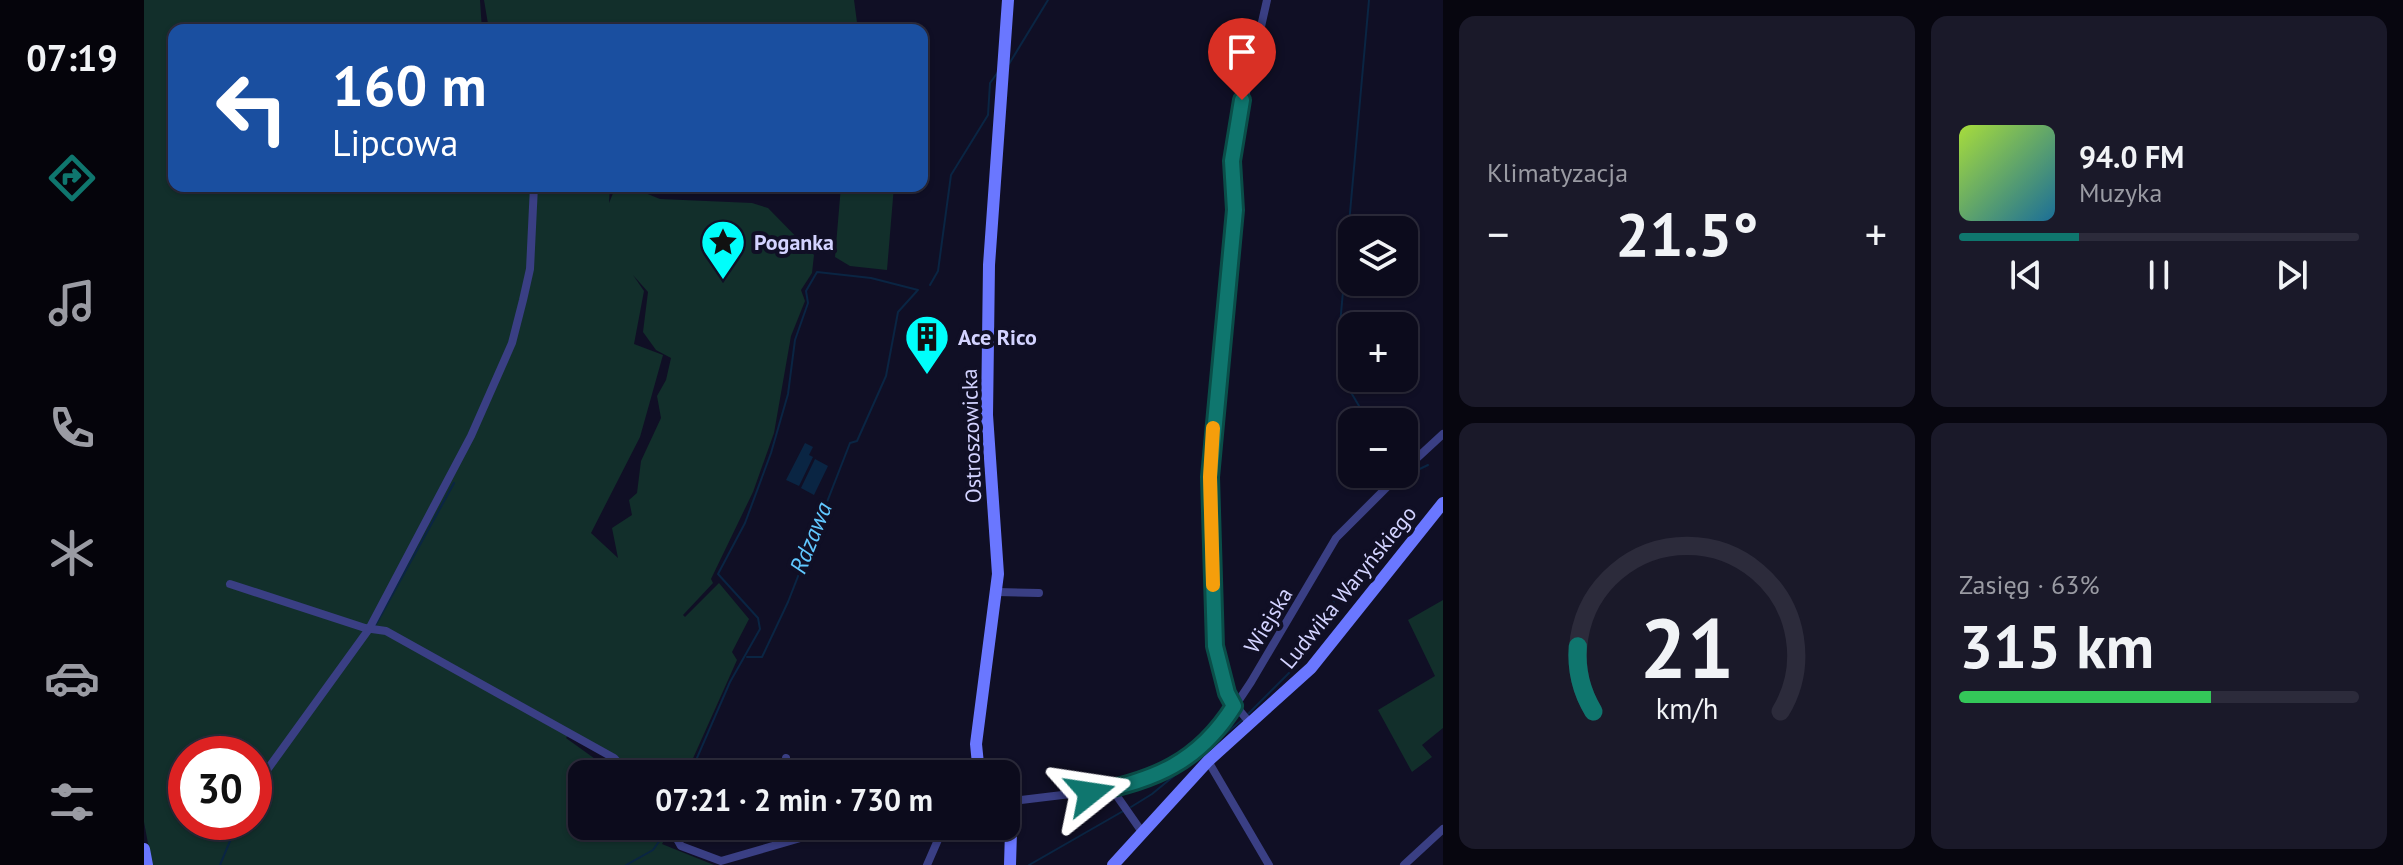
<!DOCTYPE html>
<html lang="pl">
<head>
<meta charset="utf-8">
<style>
	:root { --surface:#0c0b1c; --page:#1a1929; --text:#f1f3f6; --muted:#9a9ba3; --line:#2c2b3b; --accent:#0f766e }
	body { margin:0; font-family:"PT Sans",sans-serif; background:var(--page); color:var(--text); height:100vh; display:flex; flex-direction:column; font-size:30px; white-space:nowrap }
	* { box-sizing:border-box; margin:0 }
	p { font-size:26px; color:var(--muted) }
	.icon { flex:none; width:44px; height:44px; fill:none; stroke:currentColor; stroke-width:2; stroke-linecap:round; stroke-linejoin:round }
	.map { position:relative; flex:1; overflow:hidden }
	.sheet { display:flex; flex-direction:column; gap:16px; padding:16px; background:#07060f; width:960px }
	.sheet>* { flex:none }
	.guide { position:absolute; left:24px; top:24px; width:760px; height:168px; border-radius:16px; box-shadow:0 2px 6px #0004,0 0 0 2px var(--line); background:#1a4fa0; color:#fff; overflow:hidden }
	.controls { position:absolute; left:1194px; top:216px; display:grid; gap:16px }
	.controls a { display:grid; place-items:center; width:80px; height:80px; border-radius:16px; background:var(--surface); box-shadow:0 2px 6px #0004,0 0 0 2px var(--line); font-size:40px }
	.speed { position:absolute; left:24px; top:736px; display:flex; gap:16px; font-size:40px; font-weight:700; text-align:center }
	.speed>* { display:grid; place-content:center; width:104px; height:104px; border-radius:50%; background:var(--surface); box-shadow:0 2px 6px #0004,0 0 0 2px var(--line); line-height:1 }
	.speed .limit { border:12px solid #d22; background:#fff; color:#111 }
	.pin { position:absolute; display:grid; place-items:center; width:68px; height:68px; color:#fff; margin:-82px -34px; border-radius:50% 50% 50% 0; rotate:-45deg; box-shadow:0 0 8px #0007 }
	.pin .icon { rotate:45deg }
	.me { position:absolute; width:88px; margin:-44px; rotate:75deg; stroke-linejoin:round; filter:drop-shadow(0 0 6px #0008) }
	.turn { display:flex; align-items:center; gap:28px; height:168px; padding:0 32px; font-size:36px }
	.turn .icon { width:104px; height:104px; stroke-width:2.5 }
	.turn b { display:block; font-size:56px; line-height:68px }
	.big { font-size:60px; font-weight:700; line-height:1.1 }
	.sheet .card { flex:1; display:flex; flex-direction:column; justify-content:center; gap:12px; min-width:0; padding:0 28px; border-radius:16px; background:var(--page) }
	.sheet .dial { align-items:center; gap:0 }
	.dial svg { height:208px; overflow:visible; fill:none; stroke:var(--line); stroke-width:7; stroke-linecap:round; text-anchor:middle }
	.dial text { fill:var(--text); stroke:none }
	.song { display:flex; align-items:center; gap:24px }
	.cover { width:96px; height:96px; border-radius:12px; background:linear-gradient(135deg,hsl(80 70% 55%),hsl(200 70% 35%)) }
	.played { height:8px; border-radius:4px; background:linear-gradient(90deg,var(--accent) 30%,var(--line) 30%) }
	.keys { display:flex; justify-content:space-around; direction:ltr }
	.heat { display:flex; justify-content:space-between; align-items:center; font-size:44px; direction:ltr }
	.charge { height:12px; border-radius:6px; background:linear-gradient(90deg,#34c759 63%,var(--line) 0) }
	.sheet .tiles { flex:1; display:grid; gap:16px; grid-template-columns:repeat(2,1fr) }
	.trip { position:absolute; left:424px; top:760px; width:452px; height:80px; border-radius:16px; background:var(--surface); box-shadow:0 2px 6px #0004,0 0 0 2px var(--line); font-weight:700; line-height:80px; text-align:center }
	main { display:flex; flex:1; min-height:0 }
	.tabs { display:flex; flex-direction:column; width:144px; justify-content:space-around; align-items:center; background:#05040b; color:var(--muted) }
	.tabs .icon { width:56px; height:56px }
	.tabs .active { color:var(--accent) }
	.tabs b { font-size:36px; color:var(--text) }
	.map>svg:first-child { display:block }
	.green { fill:#122f2b; fill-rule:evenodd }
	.water { fill:#0a2543 }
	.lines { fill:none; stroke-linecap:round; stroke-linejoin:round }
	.stream { stroke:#0a2543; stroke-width:2 }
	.street { stroke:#3a3f84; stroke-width:8 }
	.secondary { stroke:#6a77ff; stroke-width:12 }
	.route-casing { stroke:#0a4d48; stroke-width:20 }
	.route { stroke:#0f766e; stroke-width:14 }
	.slow { stroke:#f59e0b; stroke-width:14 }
	.labels { text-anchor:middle; stroke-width:8; stroke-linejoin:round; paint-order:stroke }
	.poi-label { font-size:22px; font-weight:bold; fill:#d3d3ff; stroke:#100f25; text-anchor:start }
	.street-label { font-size:22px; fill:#d3d3ff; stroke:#100f25 }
	.water-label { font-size:24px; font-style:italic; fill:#61c8ff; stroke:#100f25 }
</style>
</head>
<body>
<main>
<nav class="tabs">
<b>07:19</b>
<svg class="icon active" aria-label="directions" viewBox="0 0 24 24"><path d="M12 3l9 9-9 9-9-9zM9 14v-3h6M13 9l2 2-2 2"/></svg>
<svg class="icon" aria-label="music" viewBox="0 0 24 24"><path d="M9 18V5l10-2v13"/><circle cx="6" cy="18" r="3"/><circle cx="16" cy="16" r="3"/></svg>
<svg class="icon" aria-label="phone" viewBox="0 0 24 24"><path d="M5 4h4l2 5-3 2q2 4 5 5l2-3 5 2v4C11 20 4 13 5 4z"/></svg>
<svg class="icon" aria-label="climate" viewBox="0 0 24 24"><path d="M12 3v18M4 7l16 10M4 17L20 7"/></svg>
<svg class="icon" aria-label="car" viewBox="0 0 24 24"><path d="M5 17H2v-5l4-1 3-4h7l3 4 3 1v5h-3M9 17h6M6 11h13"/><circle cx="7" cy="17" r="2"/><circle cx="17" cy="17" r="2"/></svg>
<svg class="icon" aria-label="filters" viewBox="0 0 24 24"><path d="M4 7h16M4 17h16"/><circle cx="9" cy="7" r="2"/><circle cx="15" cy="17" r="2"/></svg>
</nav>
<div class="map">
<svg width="1299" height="865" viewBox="0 0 1299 865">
	<rect width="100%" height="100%" fill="#100f25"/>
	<!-- green -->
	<path class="green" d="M0,0H336L338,30H30V186H466L465,203L472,186H484L516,199L608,203L624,208L670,255L668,273L657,290L661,301L647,336L630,433L609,492L567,579L569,583L539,615L541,617L575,583L605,619L588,652L593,660L542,774H486L426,733L422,738L472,774H438V826H528L518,844L570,865H8L0,822ZM489,275L504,292L499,332L512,350L527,358L522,380L513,396L517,418L497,461L493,493L485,500L488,515L468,528L474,558L447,533L496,437L519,355L490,344L500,291ZM42,754H110V822H42Z
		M340,0H710L714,30H345Z
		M697,186H750L743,270L706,266L691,257Z
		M1299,600V728L1278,745L1288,757L1268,772L1234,710L1291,676L1264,620Z"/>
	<!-- water -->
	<path class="water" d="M661,443L669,447L665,455L669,457L655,486L642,480Z
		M671,459L684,466L670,495L657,488Z"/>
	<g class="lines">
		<!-- stream -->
		<path class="stream" d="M865,64L904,0
			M786,285L794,271L807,175L844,115L846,83L854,72
			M1221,416L1202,384L1195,336L1225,0
			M1267,473L1284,465
			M230,628L310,483
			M603,657H618L644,602L706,443L713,441L742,376L754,312L773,291
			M1103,715L1148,670L1157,639L1190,602
			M546,774L586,682L616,629L614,618L574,574L601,523L627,453L644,394L651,340L664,303L662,291L673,272L727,278L774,290
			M987,807L1008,794L1098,720
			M76,865L94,822
			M482,865L509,850L526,826
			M885,865L981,810"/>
		<!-- street -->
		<path class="street" d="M1260,470L1299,434
			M86,584L221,628L242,631L470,758L484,774
			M853,592L895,593
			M1106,723L1086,699L1071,646L1066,477L1091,210L1089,150L1123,0
			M1064,761L1125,865
			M640,774L642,758
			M110,788L225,629L327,436L368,343L379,300L386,269L390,186
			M968,789L998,832
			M862,806L877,800L968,789L1021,772L1047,755L1077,727L1107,682L1192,538L1256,474
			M535,826L533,839L537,846L577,861L698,826
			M642,840L644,826
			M783,865L800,826
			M1260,865L1299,829"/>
		<!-- secondary -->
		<path class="secondary" d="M835,774L832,744L854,574L843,415L845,265L864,0
			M862,817L867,831L866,865
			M0,849L3,865
			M969,865L1064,761L1167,668L1299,503"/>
	</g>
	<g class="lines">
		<!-- route casing -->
		<g class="route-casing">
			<path id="route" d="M946,793C1010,781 1055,762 1090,706L1083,693L1071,646L1066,477L1091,210L1088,161L1098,100"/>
		</g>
		<!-- route -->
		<use href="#route" class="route"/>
		<!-- slow -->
		<path class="slow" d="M1069,585L1066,477L1069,428"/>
	</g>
	<!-- icons -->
	<defs>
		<g id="sight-pin" transform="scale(2.3)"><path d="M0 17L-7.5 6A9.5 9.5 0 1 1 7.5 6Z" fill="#00fefb" stroke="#100f25"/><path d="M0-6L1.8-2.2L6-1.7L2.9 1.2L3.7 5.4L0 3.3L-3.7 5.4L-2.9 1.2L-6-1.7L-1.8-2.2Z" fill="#111"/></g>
		<g id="building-pin" transform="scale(2.3)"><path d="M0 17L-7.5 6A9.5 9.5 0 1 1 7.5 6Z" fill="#00fefb" stroke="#100f25"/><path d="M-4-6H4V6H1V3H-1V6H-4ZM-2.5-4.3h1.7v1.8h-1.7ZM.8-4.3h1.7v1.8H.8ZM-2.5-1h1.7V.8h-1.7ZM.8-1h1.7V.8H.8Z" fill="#111"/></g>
	</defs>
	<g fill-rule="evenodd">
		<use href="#sight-pin" x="579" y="242"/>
		<use href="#building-pin" x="783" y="337"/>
	</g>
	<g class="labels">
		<!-- poi labels -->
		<g class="poi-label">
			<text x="610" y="250">Poganka</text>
			<text x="814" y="345">Ace Rico</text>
		</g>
		<!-- street labels -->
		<g class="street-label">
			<text transform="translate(827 436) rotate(-92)" y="8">Ostroszowicka</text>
			<text transform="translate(1204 587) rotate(-51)" y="8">Ludwika Waryńskiego</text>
			<text transform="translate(1124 620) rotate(-59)" y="8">Wiejska</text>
		</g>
		<!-- water labels -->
		<g class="water-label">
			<text transform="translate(667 538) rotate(-68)" y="8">Rdzawa</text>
		</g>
	</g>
</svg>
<div class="controls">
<a><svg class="icon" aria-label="layers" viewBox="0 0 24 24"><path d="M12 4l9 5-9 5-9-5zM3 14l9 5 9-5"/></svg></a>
<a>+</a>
<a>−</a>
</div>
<div class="speed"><div class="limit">30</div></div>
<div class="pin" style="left:1098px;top:100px;background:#d93025"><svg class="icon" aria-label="arrive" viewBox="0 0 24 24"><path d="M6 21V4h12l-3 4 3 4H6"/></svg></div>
<svg class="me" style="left:946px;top:793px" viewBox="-20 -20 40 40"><path d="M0-17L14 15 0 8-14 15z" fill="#0f766e" stroke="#fff" stroke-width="4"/></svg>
<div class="trip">07:21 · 2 min · 730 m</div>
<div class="guide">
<div class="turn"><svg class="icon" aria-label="left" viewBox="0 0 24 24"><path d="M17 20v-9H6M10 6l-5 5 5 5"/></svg><div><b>160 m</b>Lipcowa</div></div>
</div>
</div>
<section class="sheet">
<div class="tiles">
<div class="card"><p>Klimatyzacja</p>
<div class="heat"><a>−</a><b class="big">21.5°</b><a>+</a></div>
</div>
<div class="card">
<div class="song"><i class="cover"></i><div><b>94.0 FM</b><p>Muzyka</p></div></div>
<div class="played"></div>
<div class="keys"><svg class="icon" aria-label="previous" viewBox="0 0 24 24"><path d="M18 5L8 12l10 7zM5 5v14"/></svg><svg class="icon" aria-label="pause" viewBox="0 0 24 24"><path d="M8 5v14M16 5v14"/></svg><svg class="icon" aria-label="next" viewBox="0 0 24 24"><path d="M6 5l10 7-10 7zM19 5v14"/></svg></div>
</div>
<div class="card dial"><svg viewBox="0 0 100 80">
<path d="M14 69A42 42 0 1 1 86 69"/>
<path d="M14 69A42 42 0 0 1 8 44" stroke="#0f766e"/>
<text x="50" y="56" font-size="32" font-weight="700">21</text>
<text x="50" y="72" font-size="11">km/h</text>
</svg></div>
<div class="card"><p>Zasięg · 63%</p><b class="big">315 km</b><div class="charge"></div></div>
</div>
</section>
</main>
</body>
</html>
